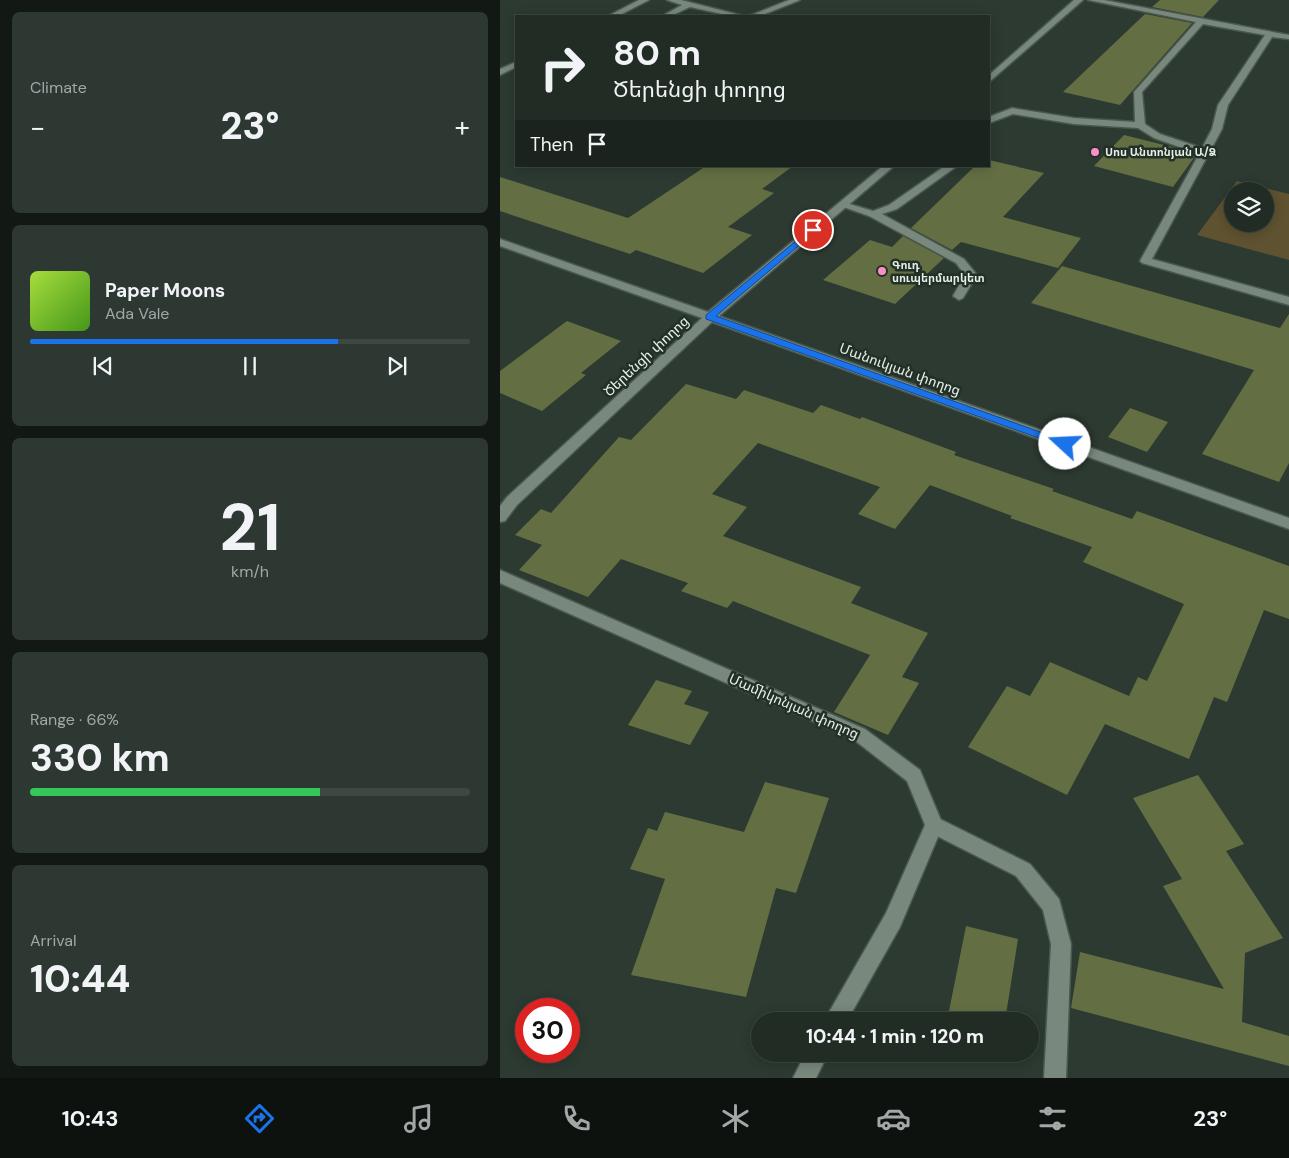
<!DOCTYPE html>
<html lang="en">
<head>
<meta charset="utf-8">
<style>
	:root { --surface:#212c25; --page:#2d3832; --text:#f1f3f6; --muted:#a2a7a7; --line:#3e4842; --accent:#1a73e8 }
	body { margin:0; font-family:"DM Sans","Noto Sans Armenian",sans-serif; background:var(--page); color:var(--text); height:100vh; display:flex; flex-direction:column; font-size:19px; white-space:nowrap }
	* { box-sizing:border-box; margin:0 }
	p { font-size:16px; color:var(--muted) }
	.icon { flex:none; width:28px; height:28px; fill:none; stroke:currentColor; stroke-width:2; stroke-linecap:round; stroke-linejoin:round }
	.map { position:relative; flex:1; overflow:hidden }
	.details { display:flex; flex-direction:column; gap:12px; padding:12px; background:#121814; width:500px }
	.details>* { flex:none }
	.top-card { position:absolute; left:15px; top:15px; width:475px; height:152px; border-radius:0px; box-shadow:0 2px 12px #0003,0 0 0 1px var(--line); background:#212c25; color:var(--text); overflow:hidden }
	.fabs { position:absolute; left:724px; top:182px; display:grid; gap:10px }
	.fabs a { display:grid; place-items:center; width:50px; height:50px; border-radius:50%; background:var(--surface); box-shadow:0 2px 12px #0003,0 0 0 1px var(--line); font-size:25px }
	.speed { position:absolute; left:15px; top:998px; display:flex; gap:10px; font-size:25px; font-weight:700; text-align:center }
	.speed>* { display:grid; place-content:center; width:65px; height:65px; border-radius:50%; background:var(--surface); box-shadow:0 2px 12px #0003,0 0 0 1px var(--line); line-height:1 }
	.speed .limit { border:8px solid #d22; background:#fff; color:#111 }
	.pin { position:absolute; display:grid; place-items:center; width:42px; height:42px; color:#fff; margin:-21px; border:2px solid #fff; border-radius:50%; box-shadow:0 1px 5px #0007 }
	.me { position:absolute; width:55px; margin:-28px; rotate:290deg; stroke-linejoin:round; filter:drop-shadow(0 0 4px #0008) }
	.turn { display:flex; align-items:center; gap:18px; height:105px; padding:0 15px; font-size:22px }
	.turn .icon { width:65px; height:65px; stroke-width:2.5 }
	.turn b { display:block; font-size:35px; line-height:42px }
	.then { display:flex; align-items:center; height:48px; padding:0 15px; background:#0003; gap:10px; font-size:19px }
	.big { font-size:38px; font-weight:800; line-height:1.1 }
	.details .tile { flex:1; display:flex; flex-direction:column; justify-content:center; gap:8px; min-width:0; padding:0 18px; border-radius:8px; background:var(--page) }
	.details .dial { align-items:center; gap:0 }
	.dial b { font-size:65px; line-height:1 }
	.song { display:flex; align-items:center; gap:15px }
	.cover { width:60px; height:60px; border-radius:8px; background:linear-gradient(135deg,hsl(80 70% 55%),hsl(100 70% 35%)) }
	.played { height:5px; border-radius:2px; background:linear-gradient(90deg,var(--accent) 70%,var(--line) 70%) }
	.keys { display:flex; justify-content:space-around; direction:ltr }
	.heat { display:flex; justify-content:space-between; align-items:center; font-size:28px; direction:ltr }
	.charge { height:8px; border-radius:4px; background:linear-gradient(90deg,#34c759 66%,var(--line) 0) }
	.trip { position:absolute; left:251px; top:1012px; width:288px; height:50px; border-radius:25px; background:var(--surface); box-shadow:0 2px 12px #0003,0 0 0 1px var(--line); font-weight:800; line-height:50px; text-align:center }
	.dock { display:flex; height:80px; justify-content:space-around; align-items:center; background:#0d120f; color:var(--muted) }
	.dock .icon { width:35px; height:35px }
	.dock .active { color:var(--accent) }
	.dock b { font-size:22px; color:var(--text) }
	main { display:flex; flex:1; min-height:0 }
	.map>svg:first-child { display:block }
	.green { fill:#5f5230; fill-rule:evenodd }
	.building { fill:#636f43 }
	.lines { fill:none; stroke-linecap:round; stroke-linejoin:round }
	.lane-casing { stroke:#4b574e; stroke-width:3 }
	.street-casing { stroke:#4b574e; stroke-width:3 }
	.lane { fill:#78887d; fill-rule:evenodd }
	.street { fill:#78887d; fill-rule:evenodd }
	.route { fill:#1a73e8; stroke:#114b97 }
	.poi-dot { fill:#fa8fc7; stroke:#223027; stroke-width:2 }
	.labels { text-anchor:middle; stroke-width:5; stroke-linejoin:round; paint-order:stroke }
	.far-poi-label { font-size:11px; font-weight:bold; fill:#e7efe9; stroke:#223027; text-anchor:start }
	.street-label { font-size:14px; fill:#e7efe9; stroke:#223027 }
</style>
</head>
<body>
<main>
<section class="details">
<div class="tile"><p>Climate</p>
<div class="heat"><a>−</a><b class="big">23°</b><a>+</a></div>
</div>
<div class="tile">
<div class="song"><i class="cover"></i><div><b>Paper Moons</b><p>Ada Vale</p></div></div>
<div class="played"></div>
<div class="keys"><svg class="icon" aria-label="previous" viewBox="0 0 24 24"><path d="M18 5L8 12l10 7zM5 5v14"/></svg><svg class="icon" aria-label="pause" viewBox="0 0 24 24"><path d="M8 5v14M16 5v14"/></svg><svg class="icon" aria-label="next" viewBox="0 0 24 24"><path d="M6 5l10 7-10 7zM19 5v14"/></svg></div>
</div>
<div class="tile dial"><b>21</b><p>km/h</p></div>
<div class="tile"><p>Range · 66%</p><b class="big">330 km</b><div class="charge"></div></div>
<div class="tile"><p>Arrival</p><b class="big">10:44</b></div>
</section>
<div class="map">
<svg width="789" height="1078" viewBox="0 0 789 1078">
	<rect width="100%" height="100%" fill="#2c3a31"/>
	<!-- green -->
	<path class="green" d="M737,181L789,194V260L697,235ZM732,191H765V224H732Z"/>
	<!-- building -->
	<path class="building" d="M660,0H719L703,17L652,7Z
		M645,14L692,23L620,105L563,92Z
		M624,135L676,148L696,155L673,187L594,166Z
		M489,160L544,173L503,217L581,238L558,268L461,242L452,250L411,228L475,166H489Z
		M206,166H293L262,189L274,193L228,227L252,235L203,273L136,250L130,254L0,211V177L128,218Z
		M403,236L444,258L395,304L323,280L370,240L392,247Z
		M562,266L780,328L789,314V463L779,482L702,454L754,370L531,303Z
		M67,321L121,341L81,373L86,375L42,411L0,393V371Z
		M186,384L236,399L244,390L313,413L321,405L360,419L362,417L456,452L454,455L554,489L552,491L632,519L637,511L789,566V619L764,610L727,702L714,697L689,759L605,724L567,795L468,747L507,686L530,696L550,662L629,696L638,677L647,681L684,604L583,562L592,547L510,518L512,516L430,485L395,529L358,514L380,487L258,443L212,494L247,507L223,536L361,587L351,603L428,633L402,677L419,683L388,735L334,712L370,655L233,601L227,608L181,591L188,583L121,559L88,597L19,570L42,545L15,535L41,509L51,513L119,437L131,440Z
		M630,408L668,422L647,452L608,437Z
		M156,680L192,691L184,704L209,712L190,745L128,725Z
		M698,775L744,844L726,851L783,938L745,953L742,1022L789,1036V1066L571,1008L580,952L724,989L663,886L682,879L633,798Z
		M265,782L329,798L296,893L276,888L246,997L131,975L165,879L130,869L148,828L157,831L165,812L244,832Z
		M466,926L518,939L505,1021H447Z"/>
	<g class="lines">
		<!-- lane casing -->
		<g class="lane-casing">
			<path id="lane" d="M167,0H181L244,16H231L190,7L171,16H162L182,5Z
				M289,0H300L260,16H249Z
				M588,0H604L789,35V39L772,37L728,105L722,129L652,259L789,297V305L642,263L640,261L699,154L654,138L638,128L574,124L513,114L489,123V117L512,108L574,118L635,122L634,92L696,22ZM703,24L765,35L718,105L712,129L702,148L660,134L645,124L642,92Z
				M445,166H457L397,209L382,214L464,259L477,275L463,298L459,300L453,296L465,275L456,263L369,216L338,205L343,202L373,211L389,205Z
				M434,816L530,864L559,899L571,944L566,1078H544L551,944L543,910L516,876L427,831L425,825L427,819Z"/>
		</g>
		<!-- street casing -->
		<g class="street-casing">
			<path id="street" d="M139,0H149L118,16H108Z
				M574,0H583L489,82V75Z
				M16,62V67L0,75V69Z
				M383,166H394L219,316L789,518V529L212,322L17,505L5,521L0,522V506L7,497L202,318L0,246V239L208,312Z
				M0,570L365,729L420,770L443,825L400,927L347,1021H324L386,913L425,825L407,781L353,739L0,583Z
				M305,1054H328L316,1078H293Z"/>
		</g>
		<!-- lane -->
		<use href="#lane" class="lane"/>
		<!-- street -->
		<use href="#street" class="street"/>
	</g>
	<!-- route -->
	<path class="route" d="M313,227L316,228V231L216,316L568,442V446H561L206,319V315Z"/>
	<!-- markers -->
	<g class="poi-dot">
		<circle cx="595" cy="152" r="5"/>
		<circle cx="382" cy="271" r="5"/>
	</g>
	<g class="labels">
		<!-- far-poi labels -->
		<g class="far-poi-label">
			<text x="605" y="156">Սոս Անտոնյան Ա/Ձ</text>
			<text x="392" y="269">Գուդ<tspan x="392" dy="13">սուպերմարկետ</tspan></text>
		</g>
		<!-- street labels -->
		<g class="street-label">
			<text transform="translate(146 356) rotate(-43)" y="5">Ծերենցի փողոց</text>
			<text transform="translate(400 369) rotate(20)" y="5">Մանուկյան փողոց</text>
			<text transform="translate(294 706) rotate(24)" y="5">Մամիկոնյան փողոց</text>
		</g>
	</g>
</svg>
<div class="fabs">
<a><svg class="icon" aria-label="layers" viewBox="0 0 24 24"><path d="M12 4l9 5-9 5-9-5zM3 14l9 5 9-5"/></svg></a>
</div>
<div class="speed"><div class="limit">30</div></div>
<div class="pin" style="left:313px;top:230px;background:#d93025"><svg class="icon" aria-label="arrive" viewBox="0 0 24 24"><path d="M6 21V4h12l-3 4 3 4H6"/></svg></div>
<svg class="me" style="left:565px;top:444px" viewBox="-20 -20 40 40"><circle r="19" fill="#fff"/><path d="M0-13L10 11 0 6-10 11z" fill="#1a73e8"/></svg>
<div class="trip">10:44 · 1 min · 120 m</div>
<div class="top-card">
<div class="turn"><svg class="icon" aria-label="right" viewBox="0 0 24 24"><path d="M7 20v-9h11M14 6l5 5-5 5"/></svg><div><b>80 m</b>Ծերենցի փողոց</div></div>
<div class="then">Then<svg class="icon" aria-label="arrive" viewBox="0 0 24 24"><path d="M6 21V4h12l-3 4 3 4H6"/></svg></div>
</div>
</div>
</main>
<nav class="dock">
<b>10:43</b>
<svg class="icon active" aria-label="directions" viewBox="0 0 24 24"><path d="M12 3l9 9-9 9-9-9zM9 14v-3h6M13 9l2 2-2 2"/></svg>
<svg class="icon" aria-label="music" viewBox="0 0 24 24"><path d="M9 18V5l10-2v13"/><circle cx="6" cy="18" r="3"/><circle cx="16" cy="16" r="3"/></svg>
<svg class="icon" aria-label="phone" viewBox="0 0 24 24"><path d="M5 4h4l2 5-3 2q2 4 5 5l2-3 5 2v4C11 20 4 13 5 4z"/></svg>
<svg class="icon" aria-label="climate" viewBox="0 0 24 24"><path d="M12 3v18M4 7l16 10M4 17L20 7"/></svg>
<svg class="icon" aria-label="car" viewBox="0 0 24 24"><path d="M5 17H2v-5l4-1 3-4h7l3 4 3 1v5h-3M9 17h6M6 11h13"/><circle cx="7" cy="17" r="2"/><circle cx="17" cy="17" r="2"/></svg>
<svg class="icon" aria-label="filters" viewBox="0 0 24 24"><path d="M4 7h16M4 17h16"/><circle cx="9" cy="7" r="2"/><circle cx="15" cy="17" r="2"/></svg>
<b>23°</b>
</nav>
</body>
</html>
